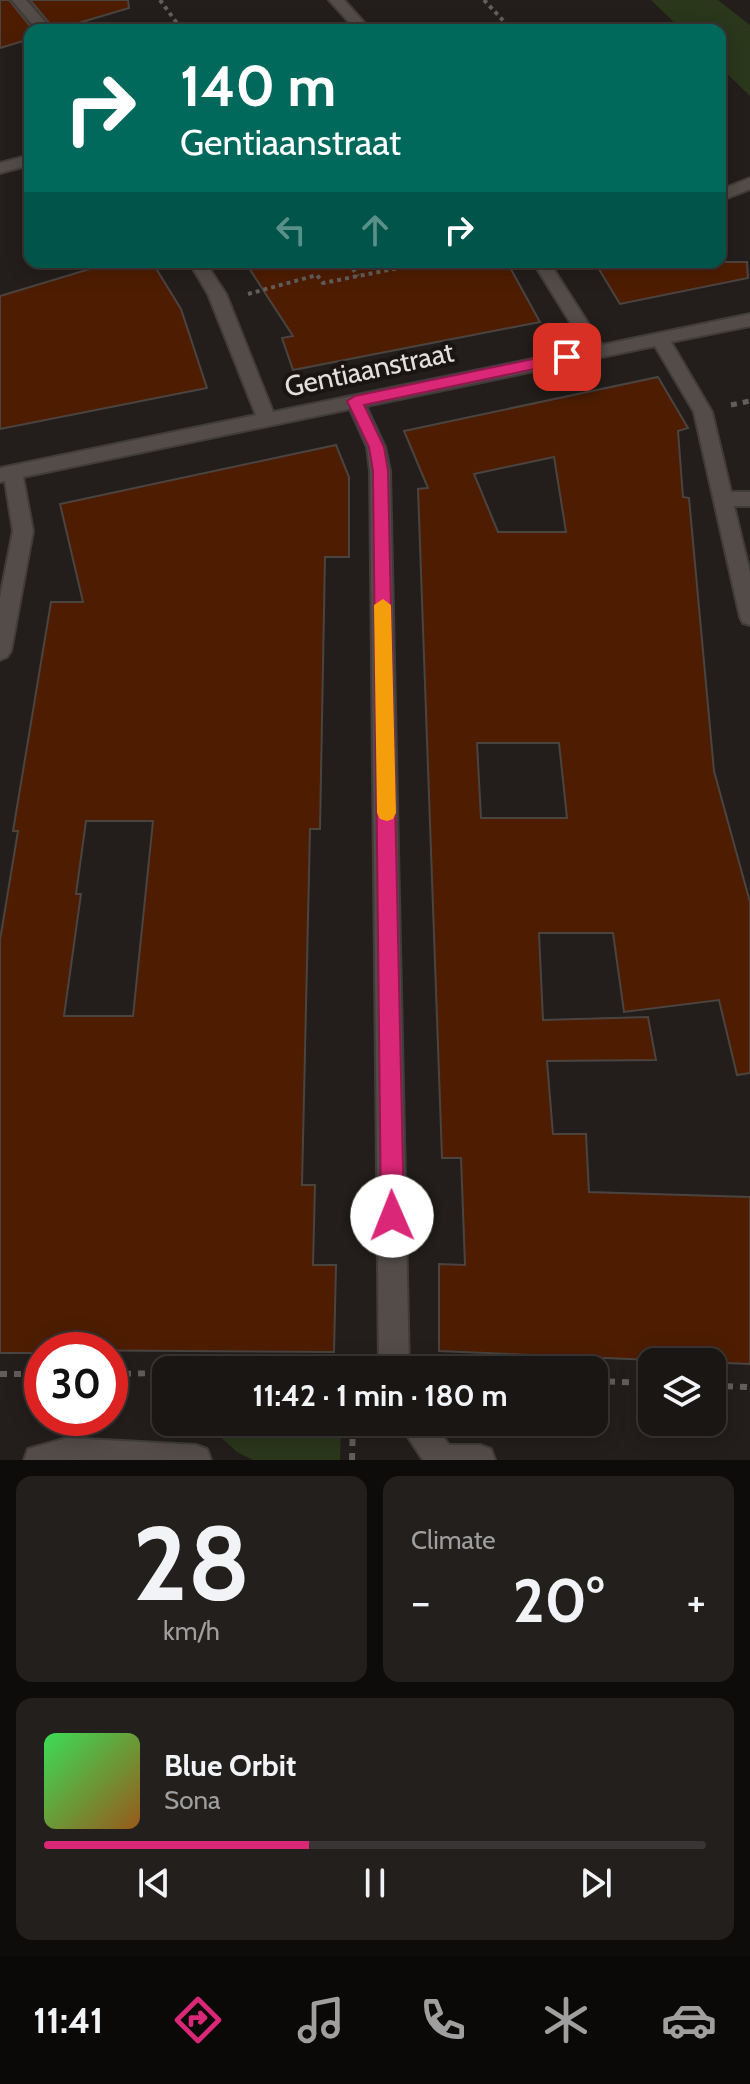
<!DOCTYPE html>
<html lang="en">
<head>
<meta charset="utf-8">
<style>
	:root { --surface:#1a1614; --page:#231f1d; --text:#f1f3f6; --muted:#9f9fa0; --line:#383534; --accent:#db2777 }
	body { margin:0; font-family:Cabin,sans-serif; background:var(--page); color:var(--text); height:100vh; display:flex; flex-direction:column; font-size:30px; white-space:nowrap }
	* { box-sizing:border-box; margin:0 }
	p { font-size:26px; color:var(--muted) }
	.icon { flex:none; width:44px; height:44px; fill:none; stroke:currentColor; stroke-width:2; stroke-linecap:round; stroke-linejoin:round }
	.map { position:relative; height:1460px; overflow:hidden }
	.sheet { display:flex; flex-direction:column; gap:16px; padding:16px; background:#0e0c0b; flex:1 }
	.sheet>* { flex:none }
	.top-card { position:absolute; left:24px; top:24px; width:702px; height:244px; border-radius:16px; box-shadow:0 4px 20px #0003,0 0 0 2px var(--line); background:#00695c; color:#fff; overflow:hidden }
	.buttons { position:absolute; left:638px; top:1348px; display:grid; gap:16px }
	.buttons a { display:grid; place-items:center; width:88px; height:88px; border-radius:16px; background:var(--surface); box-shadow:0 4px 20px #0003,0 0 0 2px var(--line); font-size:40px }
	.speed { position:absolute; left:24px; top:1332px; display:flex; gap:16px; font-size:40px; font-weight:700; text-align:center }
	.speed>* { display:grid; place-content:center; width:104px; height:104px; border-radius:50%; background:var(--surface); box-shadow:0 4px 20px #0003,0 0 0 2px var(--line); line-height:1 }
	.speed .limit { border:12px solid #d22; background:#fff; color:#111 }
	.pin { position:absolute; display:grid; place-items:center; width:68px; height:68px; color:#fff; margin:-34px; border-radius:16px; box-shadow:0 4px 12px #0006 }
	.me { position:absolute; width:88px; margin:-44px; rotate:359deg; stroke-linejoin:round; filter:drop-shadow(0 0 6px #0008) }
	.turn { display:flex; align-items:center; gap:28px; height:168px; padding:0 24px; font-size:36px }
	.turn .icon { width:104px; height:104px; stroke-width:2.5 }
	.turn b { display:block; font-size:56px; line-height:68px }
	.lanes { display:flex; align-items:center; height:76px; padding:0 24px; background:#0003; justify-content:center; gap:40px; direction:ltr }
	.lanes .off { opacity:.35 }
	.big { font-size:60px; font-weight:700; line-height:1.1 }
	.sheet .card { flex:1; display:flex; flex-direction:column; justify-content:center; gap:12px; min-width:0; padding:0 28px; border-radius:16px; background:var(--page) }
	.sheet .dial { align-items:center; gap:0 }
	.dial b { font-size:104px; line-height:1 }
	.song { display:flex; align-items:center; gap:24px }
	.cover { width:96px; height:96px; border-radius:12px; background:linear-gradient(135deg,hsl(130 70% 55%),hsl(30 70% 35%)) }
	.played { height:8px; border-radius:4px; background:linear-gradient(90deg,var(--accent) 40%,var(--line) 40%) }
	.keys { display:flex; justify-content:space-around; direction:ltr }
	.heat { display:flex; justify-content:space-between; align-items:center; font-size:44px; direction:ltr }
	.sheet .tiles { flex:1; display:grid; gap:16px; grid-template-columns:1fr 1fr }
	.card:last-child { grid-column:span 2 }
	.trip { position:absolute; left:152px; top:1356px; width:456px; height:80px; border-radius:16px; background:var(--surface); box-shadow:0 4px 20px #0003,0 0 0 2px var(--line); font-weight:700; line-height:80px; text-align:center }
	.menu { display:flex; height:128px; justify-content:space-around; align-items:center; background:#0a0908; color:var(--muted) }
	.menu .icon { width:56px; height:56px }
	.menu .selected { color:var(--accent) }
	.menu b { font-size:36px; color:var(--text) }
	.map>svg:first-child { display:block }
	.green { fill:#2a371b }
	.building { fill:#4e1d01; stroke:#4a4441; stroke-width:2; fill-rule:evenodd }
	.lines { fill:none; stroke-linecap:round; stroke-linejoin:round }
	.pedestrian-casing { stroke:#403c3a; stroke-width:4 }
	.minor-casing { stroke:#403c3a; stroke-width:4 }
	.path-far2 { stroke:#635e5b; stroke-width:4; stroke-dasharray:4 4; stroke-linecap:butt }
	.path-far1 { stroke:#635e5b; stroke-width:5; stroke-dasharray:6 6; stroke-linecap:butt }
	.path { stroke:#635e5b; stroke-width:6; stroke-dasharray:7 7; stroke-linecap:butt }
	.pedestrian { fill:#534c49; fill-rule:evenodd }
	.minor { fill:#534c49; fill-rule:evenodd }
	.route { fill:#db2777; stroke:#8e194d; stroke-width:2 }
	.slow { fill:#f59e0b }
	.labels { text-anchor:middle; stroke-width:8; stroke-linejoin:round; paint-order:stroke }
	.street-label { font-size:28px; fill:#e3dfdd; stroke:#1a1412 }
</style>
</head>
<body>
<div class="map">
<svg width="750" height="1460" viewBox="0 0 750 1460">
	<rect width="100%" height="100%" fill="#231e1b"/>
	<!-- green -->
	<path class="green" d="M651,0H718L750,25V96L720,67V30H682Z
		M204,1422H341L340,1460H253L237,1452Z"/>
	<!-- building -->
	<path class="building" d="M0,0H9L33,30H30V39L0,48Z
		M30,0H128L129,8L55,30Z
		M113,262H152L181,309L207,388L0,429V296Z
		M245,262H507L540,322L293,370L282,338L293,336Z
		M623,262H747L748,278L620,304L597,266H625Z
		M658,377L688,428L678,431L683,497L689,498L714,771L750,902V1073L737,1075L719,1000L624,1012L613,933H539L543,1020L648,1017L656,1060L547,1061L553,1134H586L589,1192L750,1197V1364L439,1351V1264L465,1265L461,1158H442L418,489L428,488L404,431ZM554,457L566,532H498L474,474ZM477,743H559L567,818H481Z
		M336,445L349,477V557H325L320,829H310L302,1185H315L313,1265H336L334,1352L42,1350V1353H0V940L18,831H13L51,602H83L60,504ZM86,821H153L133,1016H64L81,894H76Z"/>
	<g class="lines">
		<!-- pedestrian casing -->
		<g class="pedestrian-casing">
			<path id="pedestrian" d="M30,155V165L0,173V163Z"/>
		</g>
		<!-- minor casing -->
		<g class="minor-casing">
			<path id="minor" d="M12,0H26L52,30H37Z
				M329,0H344L371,30H356Z
				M750,178V189L720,201V190Z
				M189,262H205L226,294L273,412L586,348L533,262H549L602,345L750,314V326L671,342L712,412L731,492H750V506H734L750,573V625L743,623L740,617L694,412L655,346L366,406L385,447L390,471L409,1370H379L370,471L367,447L350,409L23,477L33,531L11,651L7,657L0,660V597L13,531L5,481L0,482V468L256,415L208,294Z
				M398,1422H432L449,1445H480L491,1449L495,1460H423Z
				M67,1438L196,1445L207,1449L211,1460H24L28,1449Z"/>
		</g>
		<!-- path-far2 -->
		<path class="path-far2" d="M160,0L182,30
			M484,0L512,30
			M156,30L178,24
			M348,262L358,276
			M248,294L317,275L323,283L429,262"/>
		<!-- path-far1 -->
		<path class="path-far1" d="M731,405L750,401"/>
		<!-- path -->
		<path class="path" d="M0,1374H42
			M110,1374L166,1373
			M594,1381L652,1383
			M712,1386L750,1387
			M352,1460L353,1422"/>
		<!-- pedestrian -->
		<use href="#pedestrian" class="pedestrian"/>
		<!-- minor -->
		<use href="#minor" class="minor"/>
	</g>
	<!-- route -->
	<path class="route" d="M567,352L574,357L572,361L364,405L384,447L388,471L404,1216L400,1224L392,1228L384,1224L381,1216L373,471L369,447L347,401L355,396Z"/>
	<!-- slow -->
	<path class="slow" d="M383,599L391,605L396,813L393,819L387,821L380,819L377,813L374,605Z"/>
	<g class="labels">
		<!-- street labels -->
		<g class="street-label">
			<text transform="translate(369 369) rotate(-12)" y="10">Gentiaanstraat</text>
		</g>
	</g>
</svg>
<div class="buttons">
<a><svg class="icon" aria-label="layers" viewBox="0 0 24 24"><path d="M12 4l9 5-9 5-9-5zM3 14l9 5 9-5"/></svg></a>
</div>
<div class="speed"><div class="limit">30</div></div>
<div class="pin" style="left:567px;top:357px;background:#d93025"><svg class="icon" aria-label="arrive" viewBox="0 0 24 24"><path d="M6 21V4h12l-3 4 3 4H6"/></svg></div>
<svg class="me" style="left:392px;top:1216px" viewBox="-20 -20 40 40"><circle r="19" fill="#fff"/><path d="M0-13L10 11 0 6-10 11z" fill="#db2777"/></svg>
<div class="trip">11:42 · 1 min · 180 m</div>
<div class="top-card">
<div class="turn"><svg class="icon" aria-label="right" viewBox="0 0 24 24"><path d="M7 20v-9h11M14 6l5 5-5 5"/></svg><div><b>140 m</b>Gentiaanstraat</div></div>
<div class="lanes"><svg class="icon off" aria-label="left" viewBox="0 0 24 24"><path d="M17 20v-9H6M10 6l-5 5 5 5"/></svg><svg class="icon off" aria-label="ahead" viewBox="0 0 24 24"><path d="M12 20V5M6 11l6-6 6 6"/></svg><svg class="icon" aria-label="right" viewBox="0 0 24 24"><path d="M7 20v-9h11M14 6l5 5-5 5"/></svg></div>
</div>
</div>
<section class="sheet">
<div class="tiles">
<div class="card dial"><b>28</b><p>km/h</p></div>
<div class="card"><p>Climate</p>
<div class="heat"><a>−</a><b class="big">20°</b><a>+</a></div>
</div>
<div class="card">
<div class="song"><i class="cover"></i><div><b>Blue Orbit</b><p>Sona</p></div></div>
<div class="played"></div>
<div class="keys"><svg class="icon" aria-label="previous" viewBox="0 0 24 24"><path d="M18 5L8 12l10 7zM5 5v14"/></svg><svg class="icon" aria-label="pause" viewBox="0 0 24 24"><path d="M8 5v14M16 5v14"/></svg><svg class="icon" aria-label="next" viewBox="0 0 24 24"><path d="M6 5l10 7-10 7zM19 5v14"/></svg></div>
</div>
</div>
</section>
<nav class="menu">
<b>11:41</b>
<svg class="icon selected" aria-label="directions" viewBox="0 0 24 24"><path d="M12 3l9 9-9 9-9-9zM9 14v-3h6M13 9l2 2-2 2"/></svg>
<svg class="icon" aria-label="music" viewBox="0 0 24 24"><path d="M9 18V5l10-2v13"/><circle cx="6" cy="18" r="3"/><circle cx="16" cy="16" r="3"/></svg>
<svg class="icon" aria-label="phone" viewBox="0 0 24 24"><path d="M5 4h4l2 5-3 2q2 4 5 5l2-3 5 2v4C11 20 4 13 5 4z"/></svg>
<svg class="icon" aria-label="climate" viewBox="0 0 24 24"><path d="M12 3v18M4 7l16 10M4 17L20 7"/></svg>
<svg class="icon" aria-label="car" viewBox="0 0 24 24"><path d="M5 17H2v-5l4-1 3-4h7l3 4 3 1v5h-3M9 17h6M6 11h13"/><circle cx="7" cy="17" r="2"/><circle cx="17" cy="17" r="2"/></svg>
</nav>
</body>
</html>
